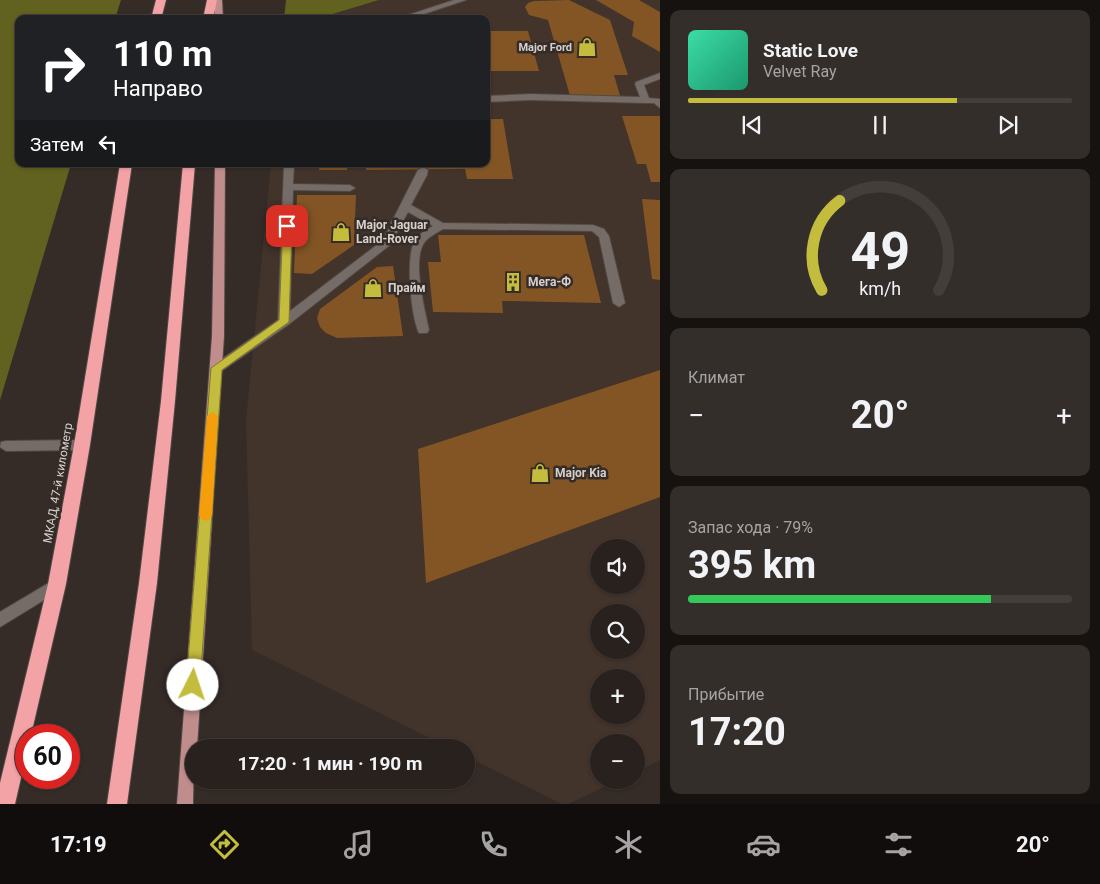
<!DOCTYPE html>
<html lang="ru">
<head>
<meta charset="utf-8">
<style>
	:root { --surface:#28211d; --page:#342e2a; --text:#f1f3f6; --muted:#a5a3a4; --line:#443e3b; --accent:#c4bc3d }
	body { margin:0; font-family:Roboto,sans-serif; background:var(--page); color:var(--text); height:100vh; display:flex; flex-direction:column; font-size:19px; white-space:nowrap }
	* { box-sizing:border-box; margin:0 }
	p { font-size:16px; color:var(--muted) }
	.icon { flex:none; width:28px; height:28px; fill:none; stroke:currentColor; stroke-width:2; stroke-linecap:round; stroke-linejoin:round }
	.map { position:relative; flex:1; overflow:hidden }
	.side { display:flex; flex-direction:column; gap:10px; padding:10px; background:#161210; width:440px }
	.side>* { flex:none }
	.banner { position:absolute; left:15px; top:15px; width:475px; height:152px; border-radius:10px; box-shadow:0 1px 4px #0004,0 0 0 1px var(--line); background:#202124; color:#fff; overflow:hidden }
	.controls { position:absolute; left:590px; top:539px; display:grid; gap:10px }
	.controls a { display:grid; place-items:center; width:55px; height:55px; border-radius:50%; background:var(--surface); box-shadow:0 1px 4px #0004,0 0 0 1px var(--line); font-size:25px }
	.speed { position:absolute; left:15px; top:724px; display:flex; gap:10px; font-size:25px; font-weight:700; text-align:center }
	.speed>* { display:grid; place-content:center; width:65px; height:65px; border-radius:50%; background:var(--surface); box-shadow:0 1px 4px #0004,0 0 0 1px var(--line); line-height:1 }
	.speed .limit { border:8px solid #d22; background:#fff; color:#111 }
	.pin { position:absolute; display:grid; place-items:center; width:42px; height:42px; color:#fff; margin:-21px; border-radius:10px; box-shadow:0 2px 8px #0006 }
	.me { position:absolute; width:55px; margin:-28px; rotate:4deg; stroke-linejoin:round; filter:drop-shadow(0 0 4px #0008) }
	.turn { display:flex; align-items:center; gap:18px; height:105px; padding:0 15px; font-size:22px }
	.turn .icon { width:65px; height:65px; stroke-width:2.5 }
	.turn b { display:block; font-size:35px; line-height:42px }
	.then { display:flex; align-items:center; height:48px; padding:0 15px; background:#0003; gap:10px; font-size:19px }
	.big { font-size:38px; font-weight:700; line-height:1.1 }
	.side .card { flex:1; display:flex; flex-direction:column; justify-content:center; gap:8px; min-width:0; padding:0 18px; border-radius:10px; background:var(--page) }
	.side .dial { align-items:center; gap:0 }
	.dial svg { height:130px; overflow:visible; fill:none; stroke:var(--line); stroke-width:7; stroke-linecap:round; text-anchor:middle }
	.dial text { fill:var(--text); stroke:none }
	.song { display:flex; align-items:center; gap:15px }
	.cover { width:60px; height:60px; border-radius:8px; background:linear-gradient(135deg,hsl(160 70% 55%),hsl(160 70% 35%)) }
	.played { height:5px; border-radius:2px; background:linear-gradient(90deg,var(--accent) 70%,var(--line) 70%) }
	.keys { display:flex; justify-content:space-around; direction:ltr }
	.heat { display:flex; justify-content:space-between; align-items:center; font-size:28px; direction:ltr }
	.charge { height:8px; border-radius:4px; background:linear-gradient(90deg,#34c759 79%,var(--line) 0) }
	.trip { position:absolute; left:185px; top:739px; width:290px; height:50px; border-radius:25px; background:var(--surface); box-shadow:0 1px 4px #0004,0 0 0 1px var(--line); font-weight:700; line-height:50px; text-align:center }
	.tabs { display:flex; height:80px; justify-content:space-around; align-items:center; background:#100d0c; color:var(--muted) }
	.tabs .icon { width:35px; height:35px }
	.tabs .current { color:var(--accent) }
	.tabs b { font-size:22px; color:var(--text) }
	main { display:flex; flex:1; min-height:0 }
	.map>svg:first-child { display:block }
	.built { fill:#42332b; fill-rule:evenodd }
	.forest { fill:#61621f }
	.building { fill:#835525 }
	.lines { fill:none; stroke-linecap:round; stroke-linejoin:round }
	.minor-tunnel { stroke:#4d4540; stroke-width:9; stroke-dasharray:9 4.5; stroke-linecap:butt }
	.minor-casing { stroke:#504945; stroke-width:2 }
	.major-casing { stroke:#504945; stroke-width:2 }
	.highway-casing { stroke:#504945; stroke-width:2 }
	.minor { fill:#766c67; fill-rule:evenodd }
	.major { fill:#c18c8c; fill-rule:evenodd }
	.highway { fill:#f3a2a5; fill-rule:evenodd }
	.route { fill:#c4bc3d; stroke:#7f7a28 }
	.slow { fill:#f59e0b }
	.labels { text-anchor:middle; stroke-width:5; stroke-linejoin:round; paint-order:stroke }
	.far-poi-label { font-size:11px; font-weight:bold; fill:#d6d0cd; stroke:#352c27; text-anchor:end }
	.poi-label { font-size:12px; font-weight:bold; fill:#d6d0cd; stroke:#352c27; text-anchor:start }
	.street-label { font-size:12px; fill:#d6d0cd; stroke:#352c27 }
</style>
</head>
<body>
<main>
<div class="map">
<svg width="660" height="804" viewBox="0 0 660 804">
	<rect width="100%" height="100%" fill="#352c27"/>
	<!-- built -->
	<path class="built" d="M379,0H660V760L636,772V742H599V780H619L568,804H562L466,756V748L448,747L252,650L246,420L271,164H486V19H316ZM599,548H636V585H599ZM599,612H636V650H599ZM599,678H636V715H599Z"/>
	<!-- forest -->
	<path class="forest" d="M0,0H121L115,19H19V164H71L0,400Z
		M286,0H379L316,19H284Z"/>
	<!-- building -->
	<path class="building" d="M569,0L610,20L628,75H614L621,99H571L548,20L529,15L525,7L528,3L534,1Z
		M596,0H639L660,12V52L632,36L634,22Z
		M486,31H528L539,71H486Z
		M622,116H660V182H651L646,164H637Z
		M486,119H503L513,179H467L465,169L366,170V164H486Z
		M320,164H347V170H319Z
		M297,195H356L354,245L312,274L294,273Z
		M642,199L660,200V280L652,279Z
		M438,235H584L601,303L502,301L503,313L433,312L428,262H441Z
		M393,266L403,336L337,338L326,333L320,327L317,318L320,309L377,267Z
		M660,370V497L426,583L418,449Z"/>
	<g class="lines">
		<!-- minor-tunnel -->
		<path class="minor-tunnel" d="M422,164L423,170"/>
		<!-- minor casing -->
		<g class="minor-casing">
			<path id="minor" d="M454,0H466L409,19H396Z
				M660,73V79L644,85L649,98L660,99V108L654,103H646L530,100L486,102V96L530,94L640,97L635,84L636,82Z
				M284,164H294L293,184L350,185L355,188L350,191L293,190L290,311L382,241L418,170L423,167L428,170L427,175L411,205L443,223L593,225L604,229L609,236L625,303L619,307L613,303L599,237L592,231L443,229C437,233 428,237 424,243C412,261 425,310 429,330L427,333H419C411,317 405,256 415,240C419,234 426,230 433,226L408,212L390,245L288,325L220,372H212L210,369L212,366L278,320Z
				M82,440L87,441L88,445L87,449L82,450L6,451L0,447L1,442L6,441Z
				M57,578L62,579L64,584L62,589L0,627V612Z"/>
		</g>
		<!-- major casing -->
		<g class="major-casing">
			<path id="major" d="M214,0H222L223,19H215Z
				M215,164H225L224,336L197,748H194L193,804H177L212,336Z"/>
		</g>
		<!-- highway casing -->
		<g class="highway-casing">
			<path id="highway" d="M156,0H166L161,19H151Z
				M207,0H217L213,19H203Z
				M120,164H132L90,445L66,584L31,735H26V756L15,804H0V783L48,584L74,445Z
				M183,164H195L175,401L157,583L127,804H107L139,583L161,401Z"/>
		</g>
		<!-- minor -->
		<use href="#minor" class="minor"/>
		<!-- major -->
		<use href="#major" class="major"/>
		<!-- highway -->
		<use href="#highway" class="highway"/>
	</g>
	<!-- route -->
	<path class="route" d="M283,223H290L292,226L289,322L222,370L200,685L198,690L193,692L188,690L186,685L211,368L279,320Z"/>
	<!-- slow -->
	<path class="slow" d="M213,412L218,416L212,515L210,519L206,521L201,519L199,515L207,416Z"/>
	<!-- icons -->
	<defs>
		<g id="shop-bare" transform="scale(1.5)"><path d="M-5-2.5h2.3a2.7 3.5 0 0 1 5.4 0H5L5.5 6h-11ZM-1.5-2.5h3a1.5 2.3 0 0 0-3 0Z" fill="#c4bc3d" stroke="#352c27" stroke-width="2.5" paint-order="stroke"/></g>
		<g id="building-bare" transform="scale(1.5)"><path d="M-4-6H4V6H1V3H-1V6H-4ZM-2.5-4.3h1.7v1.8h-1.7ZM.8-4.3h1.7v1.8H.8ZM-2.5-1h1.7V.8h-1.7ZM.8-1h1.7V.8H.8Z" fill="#c4bc3d" stroke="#352c27" stroke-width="2.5" paint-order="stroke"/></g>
	</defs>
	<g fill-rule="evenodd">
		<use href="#shop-bare" x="587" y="47"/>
		<use href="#shop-bare" x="341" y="232"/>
		<use href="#building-bare" x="513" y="282"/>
		<use href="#shop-bare" x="373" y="288"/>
		<use href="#shop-bare" x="540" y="473"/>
	</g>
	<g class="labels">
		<!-- far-poi labels -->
		<g class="far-poi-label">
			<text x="572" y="51">Major Ford</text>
		</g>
		<!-- poi labels -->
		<g class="poi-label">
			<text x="356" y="229">Major Jaguar<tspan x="356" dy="14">Land-Rover</tspan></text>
			<text x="528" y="286">Мега-Ф</text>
			<text x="388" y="292">Прайм</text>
			<text x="555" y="477">Major Kia</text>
		</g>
		<!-- street labels -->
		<g class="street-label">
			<text transform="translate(58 483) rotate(-80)" y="4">МКАД, 47-й километр</text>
		</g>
	</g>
</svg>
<div class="controls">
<a><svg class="icon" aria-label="sound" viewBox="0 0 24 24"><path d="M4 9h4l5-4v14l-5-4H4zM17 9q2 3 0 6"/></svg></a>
<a><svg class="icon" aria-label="search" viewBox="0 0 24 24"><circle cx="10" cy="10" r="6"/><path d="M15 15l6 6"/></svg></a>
<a>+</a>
<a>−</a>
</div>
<div class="speed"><div class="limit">60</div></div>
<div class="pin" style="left:287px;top:226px;background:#d93025"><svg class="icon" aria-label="arrive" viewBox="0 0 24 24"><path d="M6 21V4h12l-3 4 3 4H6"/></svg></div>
<svg class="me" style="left:193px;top:685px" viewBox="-20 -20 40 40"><circle r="19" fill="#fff"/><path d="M0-13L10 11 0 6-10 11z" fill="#c4bc3d"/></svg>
<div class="trip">17:20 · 1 мин · 190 m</div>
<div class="banner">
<div class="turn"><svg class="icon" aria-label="right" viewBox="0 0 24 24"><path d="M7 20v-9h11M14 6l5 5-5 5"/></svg><div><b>110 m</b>Направо</div></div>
<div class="then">Затем<svg class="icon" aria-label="left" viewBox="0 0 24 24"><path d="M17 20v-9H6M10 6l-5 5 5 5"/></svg></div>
</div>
</div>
<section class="side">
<div class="card">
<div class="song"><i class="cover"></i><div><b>Static Love</b><p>Velvet Ray</p></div></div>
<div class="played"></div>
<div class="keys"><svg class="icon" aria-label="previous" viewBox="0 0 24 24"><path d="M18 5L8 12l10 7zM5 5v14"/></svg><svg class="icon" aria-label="pause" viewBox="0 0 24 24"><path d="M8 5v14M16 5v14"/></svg><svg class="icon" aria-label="next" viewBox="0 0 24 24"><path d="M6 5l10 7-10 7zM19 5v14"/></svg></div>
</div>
<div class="card dial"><svg viewBox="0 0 100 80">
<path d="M14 69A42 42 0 1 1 86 69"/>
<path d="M14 69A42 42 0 0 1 25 14" stroke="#c4bc3d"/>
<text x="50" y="56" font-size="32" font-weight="700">49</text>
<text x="50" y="72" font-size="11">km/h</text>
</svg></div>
<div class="card"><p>Климат</p>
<div class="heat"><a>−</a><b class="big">20°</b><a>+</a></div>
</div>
<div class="card"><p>Запас хода · 79%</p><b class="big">395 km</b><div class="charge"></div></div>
<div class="card"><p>Прибытие</p><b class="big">17:20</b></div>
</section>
</main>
<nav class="tabs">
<b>17:19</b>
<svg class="icon current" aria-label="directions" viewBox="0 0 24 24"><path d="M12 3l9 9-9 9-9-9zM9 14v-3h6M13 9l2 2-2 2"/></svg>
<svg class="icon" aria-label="music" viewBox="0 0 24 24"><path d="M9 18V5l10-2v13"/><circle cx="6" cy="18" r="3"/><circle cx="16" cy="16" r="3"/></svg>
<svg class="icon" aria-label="phone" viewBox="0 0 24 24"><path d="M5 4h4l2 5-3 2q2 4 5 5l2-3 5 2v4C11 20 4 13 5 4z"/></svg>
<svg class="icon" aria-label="climate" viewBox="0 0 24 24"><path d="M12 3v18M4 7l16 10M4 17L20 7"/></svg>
<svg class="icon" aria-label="car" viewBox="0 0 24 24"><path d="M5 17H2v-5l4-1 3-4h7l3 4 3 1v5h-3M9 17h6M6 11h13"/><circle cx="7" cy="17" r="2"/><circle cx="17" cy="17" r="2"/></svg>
<svg class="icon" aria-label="filters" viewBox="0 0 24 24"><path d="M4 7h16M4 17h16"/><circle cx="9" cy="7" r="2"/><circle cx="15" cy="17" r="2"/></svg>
<b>20°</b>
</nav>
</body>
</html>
